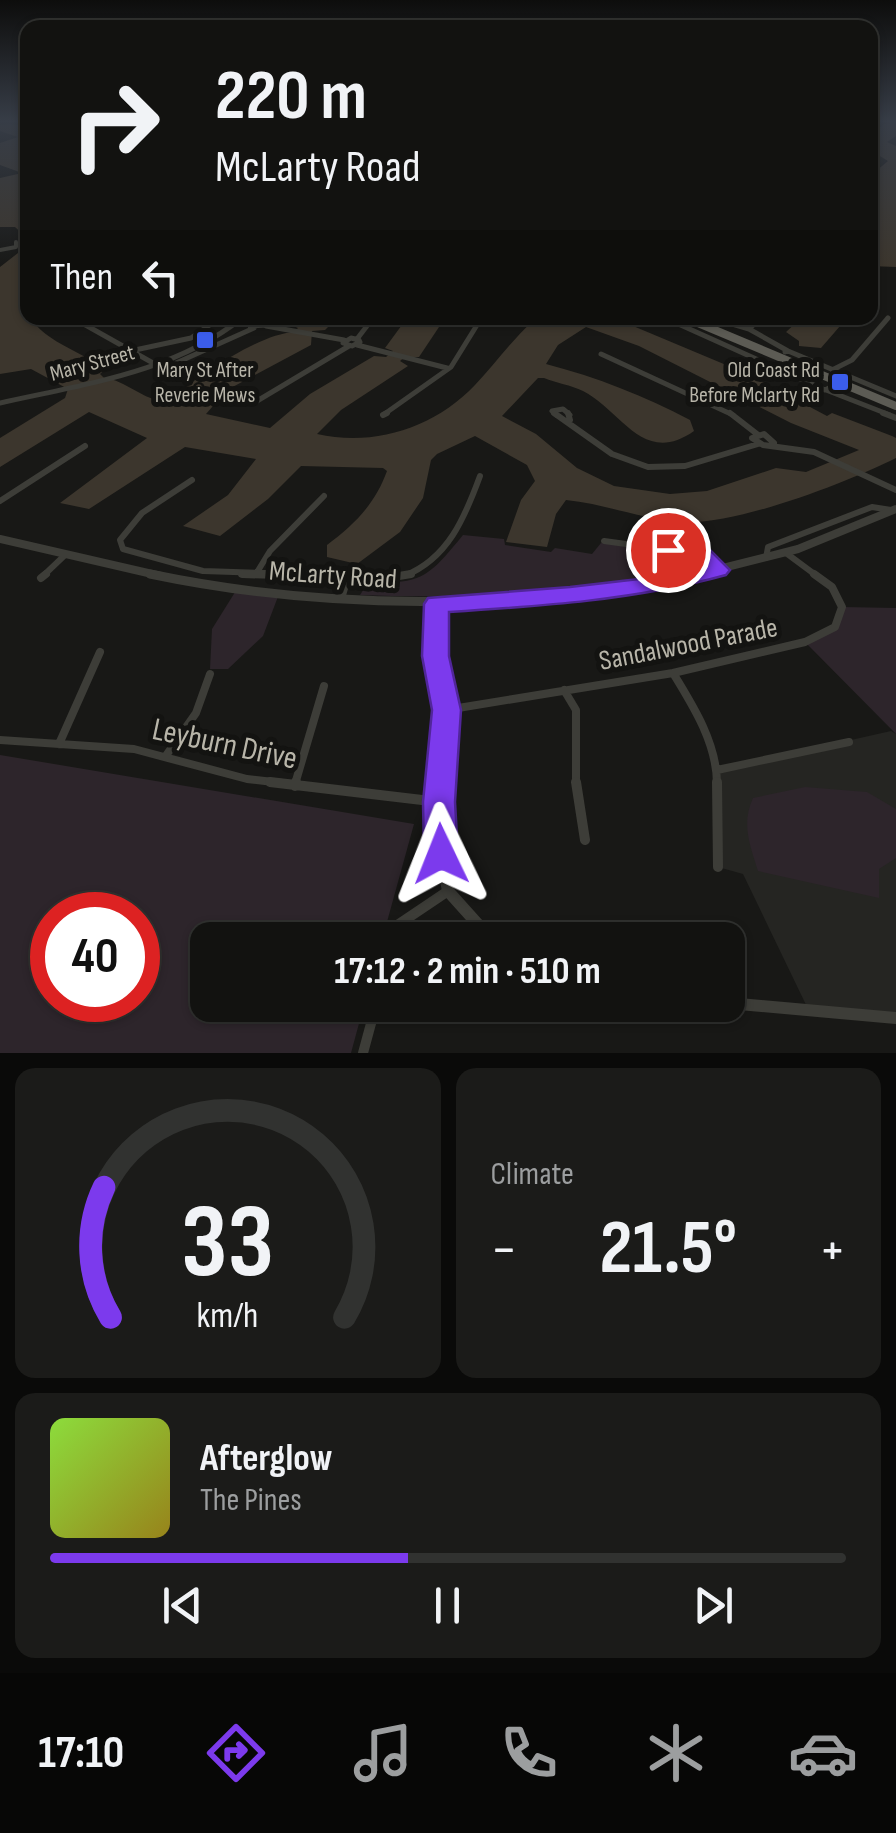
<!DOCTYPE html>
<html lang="en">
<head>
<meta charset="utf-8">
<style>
	:root { --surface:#121210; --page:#1b1b19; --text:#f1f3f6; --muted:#9c9e9f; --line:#313230; --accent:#7c3aed }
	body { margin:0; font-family:"Sofia Sans Condensed",sans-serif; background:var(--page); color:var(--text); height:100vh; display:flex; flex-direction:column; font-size:38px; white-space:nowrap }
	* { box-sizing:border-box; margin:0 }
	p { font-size:32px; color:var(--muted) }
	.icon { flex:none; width:55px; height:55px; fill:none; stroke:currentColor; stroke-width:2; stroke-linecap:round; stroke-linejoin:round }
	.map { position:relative; height:1053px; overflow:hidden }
	.sheet { display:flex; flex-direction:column; gap:15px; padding:15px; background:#0a0a09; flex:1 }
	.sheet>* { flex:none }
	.hud { position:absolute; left:20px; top:20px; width:858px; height:305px; border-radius:20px; box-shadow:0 2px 8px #0004,0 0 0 2px var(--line); background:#121210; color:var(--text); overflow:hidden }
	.speed { position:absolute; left:30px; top:892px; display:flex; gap:20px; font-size:50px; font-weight:700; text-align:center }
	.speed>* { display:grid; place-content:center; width:130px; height:130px; border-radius:50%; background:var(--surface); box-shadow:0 2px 8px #0004,0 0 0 2px var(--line); line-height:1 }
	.speed .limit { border:15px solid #d22; background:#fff; color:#111 }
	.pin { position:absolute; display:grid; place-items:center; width:85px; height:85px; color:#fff; margin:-42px; border:5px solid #fff; border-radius:50%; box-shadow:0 2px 10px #0007 }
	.me { position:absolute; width:110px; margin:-55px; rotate:358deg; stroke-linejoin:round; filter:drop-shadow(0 0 8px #0008) }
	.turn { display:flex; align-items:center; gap:35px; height:210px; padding:0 30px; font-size:45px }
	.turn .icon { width:130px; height:130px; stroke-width:2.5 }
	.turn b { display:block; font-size:70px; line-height:85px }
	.then { display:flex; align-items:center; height:95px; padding:0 30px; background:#0003; gap:20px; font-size:38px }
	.big { font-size:75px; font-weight:700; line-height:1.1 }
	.sheet .widget { flex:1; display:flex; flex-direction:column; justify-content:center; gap:15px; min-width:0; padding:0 35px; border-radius:20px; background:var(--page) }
	.sheet .dial { align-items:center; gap:0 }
	.dial svg { height:260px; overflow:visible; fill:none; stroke:var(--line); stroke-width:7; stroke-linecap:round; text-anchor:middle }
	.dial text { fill:var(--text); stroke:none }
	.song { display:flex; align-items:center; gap:30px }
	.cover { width:120px; height:120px; border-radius:15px; background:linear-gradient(135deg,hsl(90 70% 55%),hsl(50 70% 35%)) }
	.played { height:10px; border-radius:5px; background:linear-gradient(90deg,var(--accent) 45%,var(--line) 45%) }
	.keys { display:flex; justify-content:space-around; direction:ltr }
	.heat { display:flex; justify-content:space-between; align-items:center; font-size:55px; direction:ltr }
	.sheet .tiles { flex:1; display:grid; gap:15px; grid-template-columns:1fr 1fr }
	.widget:last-child { grid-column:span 2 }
	.trip { position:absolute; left:190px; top:922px; width:555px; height:100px; border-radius:20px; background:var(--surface); box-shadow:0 2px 8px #0004,0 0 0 2px var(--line); font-weight:700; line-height:100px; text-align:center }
	.tab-bar { display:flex; height:160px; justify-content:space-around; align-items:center; background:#070706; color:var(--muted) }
	.tab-bar .icon { width:70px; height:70px }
	.tab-bar .on { color:var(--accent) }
	.tab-bar b { font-size:45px; color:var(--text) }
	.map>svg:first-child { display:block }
	.built { fill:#252522 }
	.green { fill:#2d252b; fill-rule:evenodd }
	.water { fill:#3c362d; fill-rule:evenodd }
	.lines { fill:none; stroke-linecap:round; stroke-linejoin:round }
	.minor-far5 { stroke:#3d3d38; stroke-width:2.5 }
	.minor-far4 { stroke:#3d3d38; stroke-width:4 }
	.minor-far3 { stroke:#3d3d38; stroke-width:5 }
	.minor-far2 { stroke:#3d3d38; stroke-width:6 }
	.minor-far1 { stroke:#3d3d38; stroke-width:8 }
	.minor { stroke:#3d3d38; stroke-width:10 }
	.tertiary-far3 { stroke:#3d3d38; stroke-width:5 }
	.tertiary-far2 { stroke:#3d3d38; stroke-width:8 }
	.tertiary-far1 { stroke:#3d3d38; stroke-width:9 }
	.tertiary { stroke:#3d3d38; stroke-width:12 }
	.primary { stroke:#5c5b54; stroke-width:8 }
	.route { fill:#7c3aed; stroke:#51269a; stroke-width:2.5 }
	.poi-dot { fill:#3b5deb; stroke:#131311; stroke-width:4 }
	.labels { text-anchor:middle; stroke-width:10; stroke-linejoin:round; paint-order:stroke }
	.far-street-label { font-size:22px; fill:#b8b5a9; stroke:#131311 }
	.far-poi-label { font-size:22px; fill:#b8b5a9; stroke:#131311 }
	.street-label { font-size:28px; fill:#b8b5a9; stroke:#131311 }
	.near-street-label { font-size:32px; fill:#b8b5a9; stroke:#131311 }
</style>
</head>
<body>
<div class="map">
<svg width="896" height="1053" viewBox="0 0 896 1053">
	<rect width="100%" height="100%" fill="#181816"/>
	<!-- built -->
	<path class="built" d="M891,731L896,734V1018L809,1011L743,874L718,867L717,770Z"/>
	<!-- green -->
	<path class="green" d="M463,535L504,539L505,545L551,552L555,548L592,554L601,543L697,555L712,569C595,591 479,600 360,595L369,581C422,586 430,575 463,535Z
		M237,589L279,594L263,636L228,669H210L212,629Z
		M842,607L896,608V734L805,642L835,627Z
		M0,755L414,824L382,940H208V1005H364L351,1053H0ZM52,915H138V1000H52Z
		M805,787L867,792L896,809V858L879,869V898L758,871C750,845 741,824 753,798Z"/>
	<!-- water -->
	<path class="water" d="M896,123V136L887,142L896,146V267L870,266V176L888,161L870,150V136L884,124Z
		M10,124L27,126L28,285L22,295C28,338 73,346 105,369L100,374L104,378C127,380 145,403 169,401C196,377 259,334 294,332L298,328L291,325L298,318H337L325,330L312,331L311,345L227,390L206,414L270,428L310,394L374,356L386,357L393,351L385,348L407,318H445L419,357H405L400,361L408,366L341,410L317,434C374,447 434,428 475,385C495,364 511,341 533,321L528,318H614L750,375L827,416L832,413L892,436L896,438V458C846,483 735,526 681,522C642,519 605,504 566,500L556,514L547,547L506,542L521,500L535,481L527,465L475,436L437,454L431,460L423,498L400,532L357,564L327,557V545C355,524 375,504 387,471L383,468L301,466L268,499L220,536L183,526L228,495L256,459L185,447L89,509L60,503L147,438L89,412L0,467V438L65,398L68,389L31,369L0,374V267L27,246V238L15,227H0V178L22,173L0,165V143L18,137L0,131V125ZM586,327L639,346L791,423L859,450L806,472L776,468L707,491L670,494L614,486L577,468L536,434L502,416L538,378H544C556,383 571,385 583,391C621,410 643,467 694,431L690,420C645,396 596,377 546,364L558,345Z
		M801,318H847L821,348L799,346V341L786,332Z"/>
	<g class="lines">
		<!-- minor-far5 -->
		<path class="minor-far5" d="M883,121L896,122"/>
		<!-- minor-far4 -->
		<path class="minor-far4" d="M0,250L16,247V242"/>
		<!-- minor-far3 -->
		<path class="minor-far3" d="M73,318L153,363
			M665,318L825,390L837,384
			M712,318L749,329
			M261,321L267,325L250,326L252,323Z
			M266,326L344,340
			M749,329L788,351L785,352
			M749,329L761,318
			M351,338L359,340L360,342L352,346L343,343Z
			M357,339L373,318
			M357,345L447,368
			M135,350L191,338L211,324
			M788,351L896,396
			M601,354L733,415
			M165,368L254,328
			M832,370L852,360L888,318
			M826,390L890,415
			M257,401L349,346
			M383,415L451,367L477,325
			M556,415L552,411L563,409L570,415"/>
		<!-- minor-far2 -->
		<path class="minor-far2" d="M554,413L612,454L648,467L685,466L758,444
			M568,413L570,420
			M730,413L757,434
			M883,413L896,418
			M383,415L387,413
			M774,443L764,434L752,438L763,445L814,452L896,490
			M192,480L142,513L120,540L123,549L203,571L365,576
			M0,501L85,446
			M604,541L700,554L717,570
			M786,553L817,576
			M766,558L768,547L872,507L891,510
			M256,574L270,551L324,496
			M43,576L65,555
			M404,576C448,559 465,517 480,476"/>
		<!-- minor-far1 -->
		<path class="minor-far1" d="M242,574L387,578L411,574
			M41,578L46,574
			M341,599L348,574
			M673,673C694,707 717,744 717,784
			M564,690L576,710V784
			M446,710L673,673L805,642L835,627L842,607L832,587L814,574
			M0,740L134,749L247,779L291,784
			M59,744L100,652
			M165,757L196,713L210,674
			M717,770L849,742
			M295,784L324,686"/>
		<!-- minor -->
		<path class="minor" d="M270,782L439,802
			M576,782L585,840
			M717,782L718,867
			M295,786L296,782
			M392,940L396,926L448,891
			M363,1053L376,1005"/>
		<!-- tertiary-far3 -->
		<path class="tertiary-far3" d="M0,403C84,384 173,373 242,318"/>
		<!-- tertiary-far2 -->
		<path class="tertiary-far2" d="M0,539L161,576
			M691,576L798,549L896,509"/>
		<!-- tertiary-far1 -->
		<path class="tertiary-far1" d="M150,574C332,612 521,609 703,574
			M437,604L436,656L446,710L440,784"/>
		<!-- tertiary -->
		<path class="tertiary" d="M441,782V854L448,891L492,940
			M728,1003L896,1018"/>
		<!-- primary -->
		<path class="primary" d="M686,318L896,406"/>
	</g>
	<!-- sky -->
	<linearGradient id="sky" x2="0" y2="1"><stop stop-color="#0d0d0c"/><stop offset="0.45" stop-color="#373d47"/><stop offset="1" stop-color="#373d47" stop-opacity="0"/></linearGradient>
	<rect width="896" height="269" fill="url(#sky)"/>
	<!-- route -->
	<path class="route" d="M668,542L708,548L730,570L726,575C635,600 543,606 449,612V656L461,710L455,802L458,854L453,865L441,870L429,865L424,854L423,802L432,710L422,656L424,604L428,598L570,587L656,577L699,566L693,560L659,555L656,550L659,544Z"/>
	<!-- markers -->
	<g class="poi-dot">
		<rect x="195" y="330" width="20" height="20" rx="5"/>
		<rect x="830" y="372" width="20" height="20" rx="5"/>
	</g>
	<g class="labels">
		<!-- far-street labels -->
		<g class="far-street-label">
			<text transform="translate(92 362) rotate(-15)" y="8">Mary Street</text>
		</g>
		<!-- far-poi labels -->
		<g class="far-poi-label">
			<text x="205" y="377">Mary St After<tspan x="205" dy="25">Reverie Mews</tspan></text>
			<text x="820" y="377" text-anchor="end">Old Coast Rd<tspan x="820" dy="25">Before Mclarty Rd</tspan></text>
		</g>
		<!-- street labels -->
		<g class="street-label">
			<text transform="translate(333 574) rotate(4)" y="10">McLarty Road</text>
			<text transform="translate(688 643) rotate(-11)" y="10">Sandalwood Parade</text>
		</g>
		<!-- near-street labels -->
		<g class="near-street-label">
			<text transform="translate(225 743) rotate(12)" y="11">Leyburn Drive</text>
		</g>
	</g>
</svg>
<div class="speed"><div class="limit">40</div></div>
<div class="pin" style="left:668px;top:550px;background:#d93025"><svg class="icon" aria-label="arrive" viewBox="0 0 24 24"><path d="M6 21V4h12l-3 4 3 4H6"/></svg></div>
<svg class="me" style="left:441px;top:854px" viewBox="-20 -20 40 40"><path d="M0-17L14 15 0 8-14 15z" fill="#7c3aed" stroke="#fff" stroke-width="4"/></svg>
<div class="trip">17:12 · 2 min · 510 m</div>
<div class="hud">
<div class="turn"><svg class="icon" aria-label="right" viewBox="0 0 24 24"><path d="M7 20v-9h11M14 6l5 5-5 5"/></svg><div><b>220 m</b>McLarty Road</div></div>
<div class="then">Then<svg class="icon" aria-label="left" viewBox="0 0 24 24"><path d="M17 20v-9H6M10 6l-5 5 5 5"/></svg></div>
</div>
</div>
<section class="sheet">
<div class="tiles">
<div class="widget dial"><svg viewBox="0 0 100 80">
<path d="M14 69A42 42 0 1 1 86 69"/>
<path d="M14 69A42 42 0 0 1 12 29" stroke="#7c3aed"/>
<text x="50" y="56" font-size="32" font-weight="700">33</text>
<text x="50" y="72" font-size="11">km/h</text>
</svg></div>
<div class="widget"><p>Climate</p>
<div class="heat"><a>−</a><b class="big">21.5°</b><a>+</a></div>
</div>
<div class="widget">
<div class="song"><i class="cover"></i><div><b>Afterglow</b><p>The Pines</p></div></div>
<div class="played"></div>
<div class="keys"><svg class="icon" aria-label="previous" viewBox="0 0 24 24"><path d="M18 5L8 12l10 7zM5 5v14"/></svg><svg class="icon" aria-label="pause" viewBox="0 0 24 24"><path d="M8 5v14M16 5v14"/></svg><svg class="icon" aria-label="next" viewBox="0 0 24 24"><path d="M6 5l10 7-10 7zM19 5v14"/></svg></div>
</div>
</div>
</section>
<nav class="tab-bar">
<b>17:10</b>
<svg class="icon on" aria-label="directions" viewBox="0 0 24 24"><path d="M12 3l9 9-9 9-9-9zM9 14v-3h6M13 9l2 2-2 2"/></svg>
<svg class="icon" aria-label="music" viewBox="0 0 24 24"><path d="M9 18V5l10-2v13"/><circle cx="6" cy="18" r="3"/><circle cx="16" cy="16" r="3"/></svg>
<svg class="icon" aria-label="phone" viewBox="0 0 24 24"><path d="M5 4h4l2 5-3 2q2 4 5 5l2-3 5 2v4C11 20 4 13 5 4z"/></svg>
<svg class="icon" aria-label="climate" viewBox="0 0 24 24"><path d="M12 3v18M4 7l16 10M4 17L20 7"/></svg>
<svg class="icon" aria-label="car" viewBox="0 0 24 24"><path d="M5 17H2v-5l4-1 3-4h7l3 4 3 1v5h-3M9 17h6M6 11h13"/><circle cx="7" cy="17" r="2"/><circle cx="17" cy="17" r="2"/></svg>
</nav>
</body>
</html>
